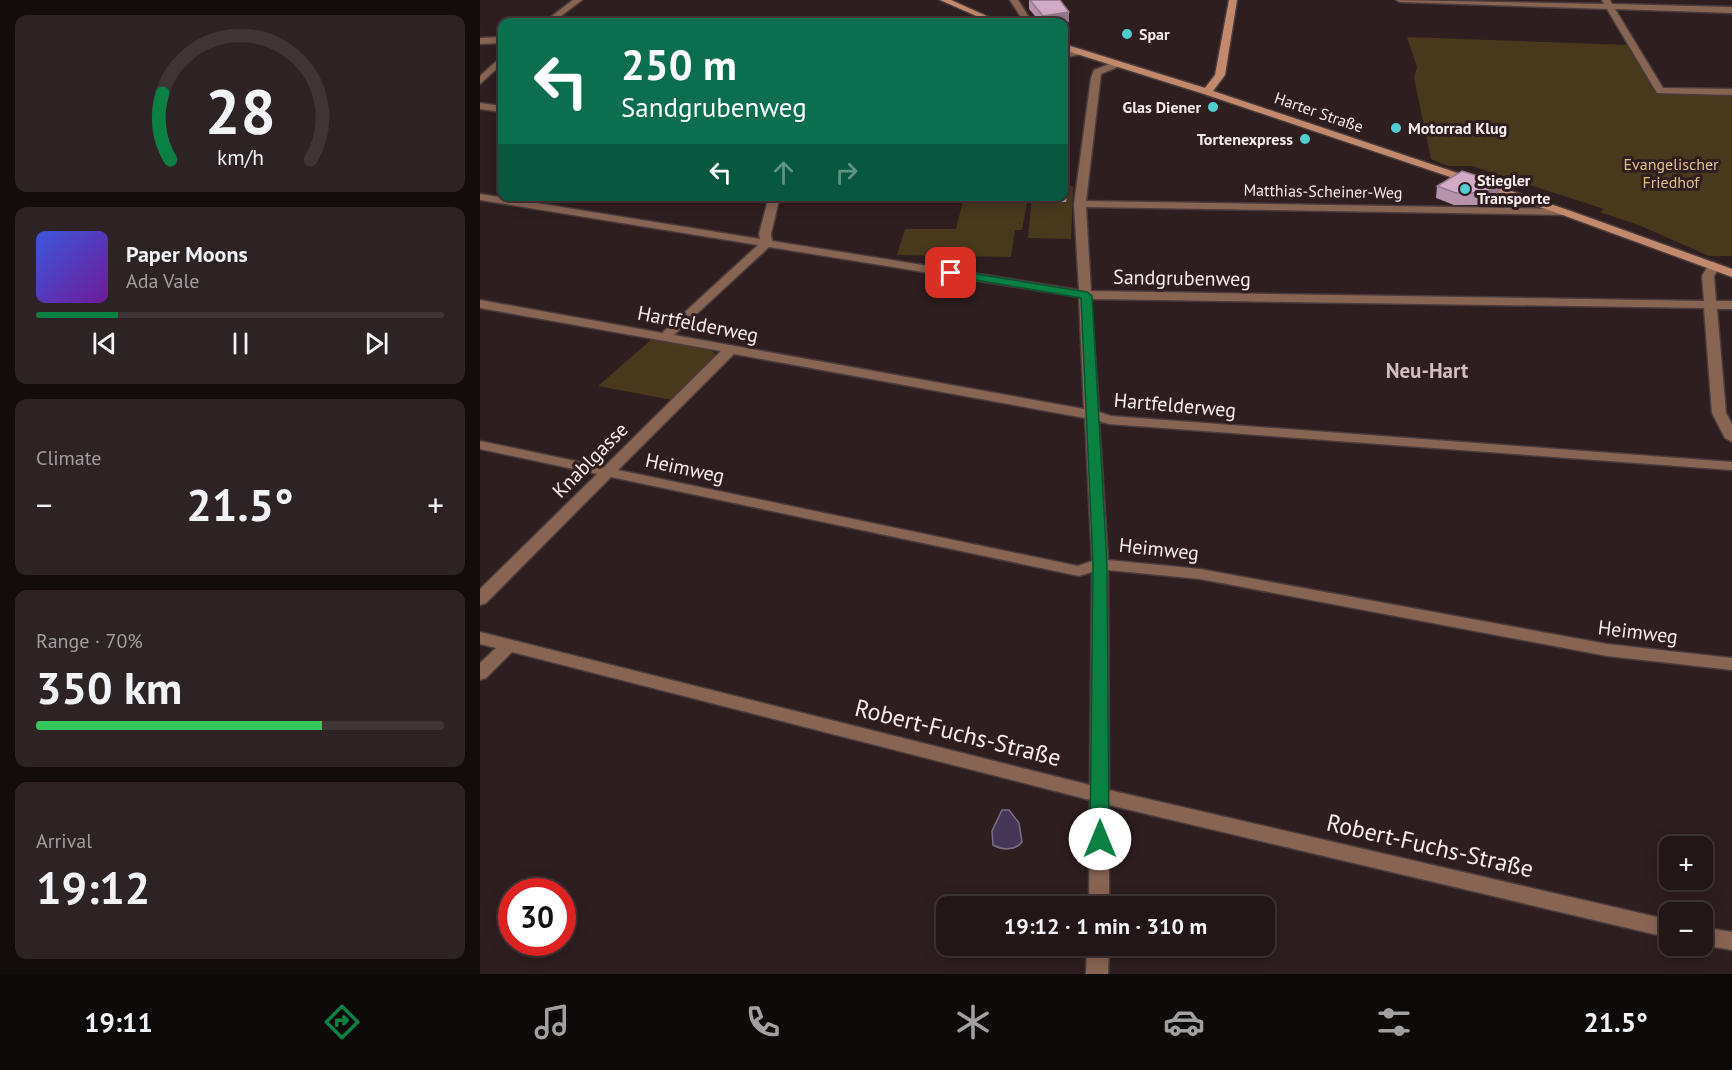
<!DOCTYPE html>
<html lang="en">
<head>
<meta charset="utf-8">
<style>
	:root { --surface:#221617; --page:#2e2324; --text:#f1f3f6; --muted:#a29fa1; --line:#3f3536; --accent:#0b8043 }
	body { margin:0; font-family:"PT Sans",sans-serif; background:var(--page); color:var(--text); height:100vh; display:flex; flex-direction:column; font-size:22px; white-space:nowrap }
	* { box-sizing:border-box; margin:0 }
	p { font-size:20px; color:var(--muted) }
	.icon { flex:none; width:33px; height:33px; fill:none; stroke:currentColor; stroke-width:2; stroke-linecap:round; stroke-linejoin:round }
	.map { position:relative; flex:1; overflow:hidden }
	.drawer { display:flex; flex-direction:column; gap:15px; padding:15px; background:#130c0d; width:480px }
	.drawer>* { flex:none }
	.banner { position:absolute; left:18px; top:18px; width:570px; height:183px; border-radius:12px; box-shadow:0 3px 15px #0003,0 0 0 2px var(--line); background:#0b6e4f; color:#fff; overflow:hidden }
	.fabs { position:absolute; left:1179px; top:836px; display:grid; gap:12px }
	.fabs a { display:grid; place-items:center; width:54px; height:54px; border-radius:12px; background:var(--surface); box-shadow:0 3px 15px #0003,0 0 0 2px var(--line); font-size:30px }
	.speed { position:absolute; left:18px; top:878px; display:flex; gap:12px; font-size:30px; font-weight:700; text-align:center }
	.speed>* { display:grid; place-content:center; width:78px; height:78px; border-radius:50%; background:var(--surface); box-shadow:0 3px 15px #0003,0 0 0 2px var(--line); line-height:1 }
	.speed .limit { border:9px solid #d22; background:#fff; color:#111 }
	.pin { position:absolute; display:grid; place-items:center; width:51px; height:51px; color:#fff; margin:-26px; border-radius:12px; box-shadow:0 3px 9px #0006 }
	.me { position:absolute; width:66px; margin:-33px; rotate:0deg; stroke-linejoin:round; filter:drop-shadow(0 0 4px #0008) }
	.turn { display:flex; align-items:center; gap:21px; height:126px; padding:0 24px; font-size:27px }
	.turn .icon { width:78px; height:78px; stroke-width:2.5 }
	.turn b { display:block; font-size:42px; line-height:51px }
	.lanes { display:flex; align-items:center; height:57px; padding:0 24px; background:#0003; justify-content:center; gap:30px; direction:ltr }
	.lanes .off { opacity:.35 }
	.big { font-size:45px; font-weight:800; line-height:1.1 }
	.drawer .tile { flex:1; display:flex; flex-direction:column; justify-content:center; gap:9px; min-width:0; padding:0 21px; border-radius:12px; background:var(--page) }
	.drawer .dial { align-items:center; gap:0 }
	.dial svg { height:156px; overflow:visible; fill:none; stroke:var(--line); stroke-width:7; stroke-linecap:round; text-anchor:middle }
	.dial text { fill:var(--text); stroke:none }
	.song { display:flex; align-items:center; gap:18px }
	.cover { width:72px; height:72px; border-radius:9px; background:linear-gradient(135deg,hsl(230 70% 55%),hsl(280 70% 35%)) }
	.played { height:6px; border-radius:3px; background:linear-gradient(90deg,var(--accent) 20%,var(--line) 20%) }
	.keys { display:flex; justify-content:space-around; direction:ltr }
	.heat { display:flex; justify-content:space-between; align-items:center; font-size:33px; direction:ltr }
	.charge { height:9px; border-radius:4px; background:linear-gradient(90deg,#34c759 70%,var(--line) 0) }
	.trip { position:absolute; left:456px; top:896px; width:339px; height:60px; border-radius:12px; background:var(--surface); box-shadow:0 3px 15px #0003,0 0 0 2px var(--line); font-weight:800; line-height:60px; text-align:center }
	.tab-bar { display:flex; height:96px; justify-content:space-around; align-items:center; background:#0e0909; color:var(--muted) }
	.tab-bar .icon { width:42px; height:42px }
	.tab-bar .active { color:var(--accent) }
	.tab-bar b { font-size:27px; color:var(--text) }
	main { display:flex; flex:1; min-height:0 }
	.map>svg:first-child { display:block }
	.green { fill:#48391d }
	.water { fill:#453758; stroke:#7b6e85; stroke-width:1.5 }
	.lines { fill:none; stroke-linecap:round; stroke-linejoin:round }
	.street-casing { stroke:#4a3b3c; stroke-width:3 }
	.secondary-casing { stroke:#4a3b3c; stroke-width:3 }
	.street { fill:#886453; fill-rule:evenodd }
	.secondary { fill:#c2896d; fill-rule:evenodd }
	.wall { fill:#b593aa }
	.shaded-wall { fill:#93788b }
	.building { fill:#d2abc6; stroke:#93788b; stroke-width:1.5 }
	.route { fill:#0b8043; stroke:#07532c; stroke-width:1.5 }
	.poi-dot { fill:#51ccd1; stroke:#2e1e1f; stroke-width:2 }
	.labels { text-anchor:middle; stroke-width:6; stroke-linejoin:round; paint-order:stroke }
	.far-poi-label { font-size:16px; font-weight:bold; fill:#f9edee; stroke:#2e1e1f; text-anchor:start }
	.far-street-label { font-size:16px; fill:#f9edee; stroke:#2e1e1f }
	.far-park-label { font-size:16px; fill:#e0bf81; stroke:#2e1e1f }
	.street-label { font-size:20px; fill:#f9edee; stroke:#2e1e1f }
	.neighbourhood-label { font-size:21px; font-weight:bold; fill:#d3bdbe; stroke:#2e1e1f }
	.near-street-label { font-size:24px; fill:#f9edee; stroke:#2e1e1f }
</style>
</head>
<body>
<main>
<section class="drawer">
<div class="tile dial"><svg viewBox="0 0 100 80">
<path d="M14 69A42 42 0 1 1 86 69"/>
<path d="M14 69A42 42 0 0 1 10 35" stroke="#0b8043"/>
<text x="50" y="56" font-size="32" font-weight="700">28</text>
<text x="50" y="72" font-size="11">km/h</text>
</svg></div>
<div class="tile">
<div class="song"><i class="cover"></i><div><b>Paper Moons</b><p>Ada Vale</p></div></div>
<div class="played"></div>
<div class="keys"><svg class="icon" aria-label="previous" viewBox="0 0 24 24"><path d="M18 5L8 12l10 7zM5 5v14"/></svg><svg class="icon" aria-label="pause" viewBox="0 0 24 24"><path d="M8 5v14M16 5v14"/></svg><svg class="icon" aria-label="next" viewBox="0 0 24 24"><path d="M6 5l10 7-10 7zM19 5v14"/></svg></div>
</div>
<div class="tile"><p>Climate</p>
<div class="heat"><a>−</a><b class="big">21.5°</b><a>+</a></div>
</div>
<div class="tile"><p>Range · 70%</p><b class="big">350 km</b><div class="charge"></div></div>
<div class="tile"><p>Arrival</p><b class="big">19:12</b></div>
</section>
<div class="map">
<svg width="1252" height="974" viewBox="0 0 1252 974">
	<rect width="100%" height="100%" fill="#2e1e1f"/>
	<!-- green -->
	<path class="green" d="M927,37L1147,45L1174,91L1252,95V256H1229L1161,226L1120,212L1124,209L992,166H968L951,159L934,78L937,67Z
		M589,186H593L591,239L548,238L552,197L586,202Z
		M484,197H548L542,230H535L531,257L417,255L425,229H476Z
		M172,339L228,349L235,353L234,358L192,400L118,386Z"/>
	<!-- water -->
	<path class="water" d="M522,810H529L539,823L542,842C535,851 522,850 513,845L512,831Z"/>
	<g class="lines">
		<!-- street casing -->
		<g class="street-casing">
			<path id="street" d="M93,0H102L73,22H64Z
				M530,0H538L552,22H544Z
				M916,0L1124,4L1122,0H1130L1132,4L1252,7V13L1135,9L1183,88L1252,89V95L1177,93L1127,9L920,2Z
				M22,37V43L0,44V38Z
				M598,49L601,50V54L584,58V52Z
				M22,56V64L0,84V76Z
				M637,61L640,62V66L621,74L606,201L1084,209L1090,212L1084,215L606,207L611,291L1224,301L1222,276L1230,263L1234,262L1240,266L1234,276L1236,301H1252V309H1237L1246,413L1252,424V442L1245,438L1232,413L1224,308L611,299L619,412L631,416L1252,462V470L629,424L619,421L628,560L720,569L1127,644L1252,658V670L1127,656L720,579L628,570L629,790L1190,920V938L629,805V906H609L610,800L32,652L6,678L0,680V663L16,648L0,644V632L610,785L612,572L599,576L131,477L6,603L0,605V589L117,474L0,449V441L124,467L241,351L0,308V300L182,333L278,245L0,200V194L280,239L279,234L289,196H300L291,234L292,241L599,290L594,204L611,78L614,70ZM289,247L599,297L604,409L194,335ZM254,354L605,418L612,561L598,566L138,470Z
				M0,103L22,106V112L0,109Z
				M1222,927L1252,932V950L1222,945Z
				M607,945H629L628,974H606Z"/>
		</g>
		<!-- secondary casing -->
		<g class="secondary-casing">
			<path id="secondary" d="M460,0H471L520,22H510Z
				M749,0H757L745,75L733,91L1088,210L1252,269V277L1080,214L724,94L584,50V44L725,88L735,75Z"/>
		</g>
		<!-- street -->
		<use href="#street" class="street"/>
		<!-- secondary -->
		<use href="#secondary" class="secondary"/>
	</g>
	<!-- wall -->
	<path class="wall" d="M549,0H580L589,22L584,23L560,22L549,9Z
		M584,174L589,186L586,202H558V196H584Z
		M1021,183L1019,196L1003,205H974L956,198L957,186Z"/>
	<!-- shaded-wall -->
	<path class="shaded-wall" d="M589,12V22L584,23L563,22V16Z
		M589,174V186L586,202V190Z
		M1021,183L1019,196L1003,205L1005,193Z"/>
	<!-- building -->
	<path class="building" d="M550,0H580L589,12L563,16Z
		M982,171L1021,183L1005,193H976L957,186Z
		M584,174H589L586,190H584Z"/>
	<!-- route -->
	<path class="route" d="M471,270L607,292L612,296L627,564L629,839L626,844L620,846L613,844L610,839L613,564L601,298L467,275V271Z"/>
	<!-- markers -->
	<g class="poi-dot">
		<circle cx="647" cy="34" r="6"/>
		<circle cx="733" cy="107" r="6"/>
		<circle cx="916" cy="128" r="6"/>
		<circle cx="825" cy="139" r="6"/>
		<circle cx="985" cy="189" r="6"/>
	</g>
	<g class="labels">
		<!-- far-poi labels -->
		<g class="far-poi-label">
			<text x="659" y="40">Spar</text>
			<text x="721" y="113" text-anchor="end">Glas Diener</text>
			<text x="928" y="134">Motorrad Klug</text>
			<text x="813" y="145" text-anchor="end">Tortenexpress</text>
			<text x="997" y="186">Stiegler<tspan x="997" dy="18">Transporte</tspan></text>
		</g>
		<!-- far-street labels -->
		<g class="far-street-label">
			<text transform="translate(839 112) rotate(19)" y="6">Harter Straße</text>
			<text transform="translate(843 191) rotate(1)" y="6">Matthias-Scheiner-Weg</text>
		</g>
		<!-- far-park labels -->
		<g class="far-park-label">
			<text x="1191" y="170">Evangelischer<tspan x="1191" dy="18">Friedhof</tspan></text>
		</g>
		<!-- street labels -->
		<g class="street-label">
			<text transform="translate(702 278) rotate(1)" y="7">Sandgrubenweg</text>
			<text transform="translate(218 324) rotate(11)" y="7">Hartfelderweg</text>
			<text transform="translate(695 405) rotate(5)" y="7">Hartfelderweg</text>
			<text transform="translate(110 460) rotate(-45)" y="7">Knablgasse</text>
			<text transform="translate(205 468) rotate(12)" y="7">Heimweg</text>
			<text transform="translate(679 549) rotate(6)" y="7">Heimweg</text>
			<text transform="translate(1158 632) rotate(7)" y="7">Heimweg</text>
		</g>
		<!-- neighbourhood labels -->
		<g class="neighbourhood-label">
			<text x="947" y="378">Neu-Hart</text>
		</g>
		<!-- near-street labels -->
		<g class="near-street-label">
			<text transform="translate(478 733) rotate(14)" y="8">Robert-Fuchs-Straße</text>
			<text transform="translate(950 846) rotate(13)" y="8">Robert-Fuchs-Straße</text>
		</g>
	</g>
</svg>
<div class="fabs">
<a>+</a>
<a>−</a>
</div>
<div class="speed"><div class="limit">30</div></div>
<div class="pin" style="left:471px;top:273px;background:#d93025"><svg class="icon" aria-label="arrive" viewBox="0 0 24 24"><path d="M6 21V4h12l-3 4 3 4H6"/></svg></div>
<svg class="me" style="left:620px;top:839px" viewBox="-20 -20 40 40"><circle r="19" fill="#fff"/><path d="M0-13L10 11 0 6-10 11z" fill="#0b8043"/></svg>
<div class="trip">19:12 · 1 min · 310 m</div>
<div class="banner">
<div class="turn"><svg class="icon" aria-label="left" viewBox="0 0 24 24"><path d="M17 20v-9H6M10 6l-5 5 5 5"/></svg><div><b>250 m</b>Sandgrubenweg</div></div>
<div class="lanes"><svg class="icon" aria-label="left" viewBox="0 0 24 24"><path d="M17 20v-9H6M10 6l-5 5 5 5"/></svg><svg class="icon off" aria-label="ahead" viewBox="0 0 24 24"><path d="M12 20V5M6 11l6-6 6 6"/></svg><svg class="icon off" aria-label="right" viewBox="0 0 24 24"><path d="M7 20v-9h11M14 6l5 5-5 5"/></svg></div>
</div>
</div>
</main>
<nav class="tab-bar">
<b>19:11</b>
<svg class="icon active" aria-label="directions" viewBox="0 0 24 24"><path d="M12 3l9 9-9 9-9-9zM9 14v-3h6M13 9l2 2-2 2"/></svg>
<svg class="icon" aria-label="music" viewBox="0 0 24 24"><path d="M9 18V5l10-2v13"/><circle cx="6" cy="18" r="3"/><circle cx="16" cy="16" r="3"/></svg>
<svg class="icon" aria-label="phone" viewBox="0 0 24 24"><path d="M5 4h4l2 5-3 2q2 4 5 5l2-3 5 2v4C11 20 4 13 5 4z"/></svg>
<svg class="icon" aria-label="climate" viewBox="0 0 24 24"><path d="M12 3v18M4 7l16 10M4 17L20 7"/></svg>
<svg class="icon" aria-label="car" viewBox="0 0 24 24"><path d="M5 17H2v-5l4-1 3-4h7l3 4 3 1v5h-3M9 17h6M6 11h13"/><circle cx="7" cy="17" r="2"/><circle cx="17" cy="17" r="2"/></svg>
<svg class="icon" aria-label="filters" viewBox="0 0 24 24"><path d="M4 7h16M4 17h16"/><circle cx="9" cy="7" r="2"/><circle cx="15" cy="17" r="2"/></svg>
<b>21.5°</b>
</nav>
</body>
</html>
